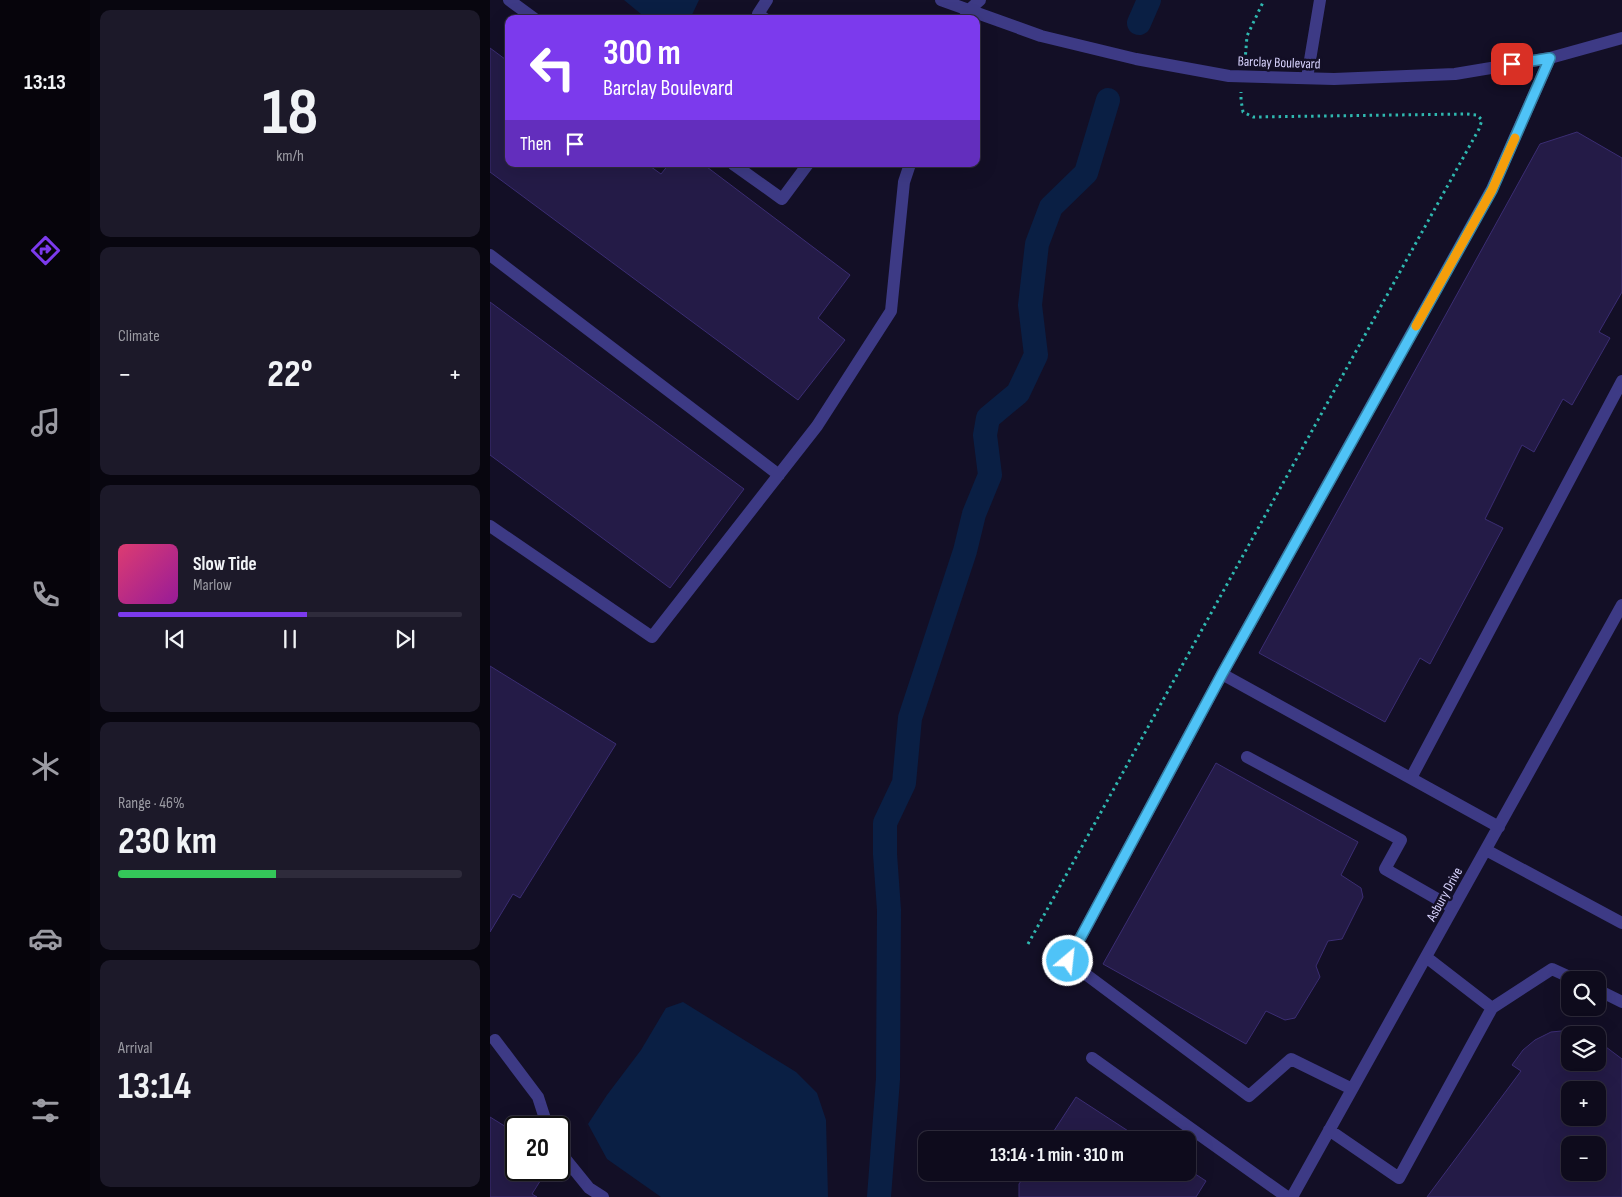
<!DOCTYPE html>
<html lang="en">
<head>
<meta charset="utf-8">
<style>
	:root { --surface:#0e0b1c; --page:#1c1929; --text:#f1f3f6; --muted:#9b9ba3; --line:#2e2b3b; --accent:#7c3aed }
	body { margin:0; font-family:"Sofia Sans Condensed",sans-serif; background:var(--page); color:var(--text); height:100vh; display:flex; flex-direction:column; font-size:19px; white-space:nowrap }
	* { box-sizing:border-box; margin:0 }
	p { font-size:16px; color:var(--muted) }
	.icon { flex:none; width:28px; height:28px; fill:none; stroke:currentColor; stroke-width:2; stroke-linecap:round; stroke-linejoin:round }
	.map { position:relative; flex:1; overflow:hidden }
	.drawer { display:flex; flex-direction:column; gap:10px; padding:10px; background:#08060f; width:400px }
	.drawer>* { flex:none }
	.top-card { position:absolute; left:15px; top:15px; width:475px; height:152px; border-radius:10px; box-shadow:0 5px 20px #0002,0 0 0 1px var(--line); background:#7c3aed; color:#fff; overflow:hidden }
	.fabs { position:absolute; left:1071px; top:971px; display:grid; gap:10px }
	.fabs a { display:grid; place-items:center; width:45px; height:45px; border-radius:10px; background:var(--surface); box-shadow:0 5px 20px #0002,0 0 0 1px var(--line); font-size:25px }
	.speed { position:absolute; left:15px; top:1116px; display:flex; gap:10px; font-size:25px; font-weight:700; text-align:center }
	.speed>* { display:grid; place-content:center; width:65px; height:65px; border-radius:50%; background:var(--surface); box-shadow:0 5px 20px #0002,0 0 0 1px var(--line); line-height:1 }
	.speed .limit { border:2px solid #111; border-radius:8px; background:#fff; color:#111 }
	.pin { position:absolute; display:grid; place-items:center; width:42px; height:42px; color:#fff; margin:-21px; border-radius:10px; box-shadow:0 2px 8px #0006 }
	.me { position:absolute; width:55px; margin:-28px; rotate:28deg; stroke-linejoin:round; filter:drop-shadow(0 0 4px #0008) }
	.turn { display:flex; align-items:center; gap:18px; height:105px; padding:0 15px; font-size:22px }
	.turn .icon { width:65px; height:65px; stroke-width:2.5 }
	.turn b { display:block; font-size:35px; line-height:42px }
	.then { display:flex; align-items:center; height:48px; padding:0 15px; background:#0003; gap:10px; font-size:19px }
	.big { font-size:38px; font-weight:700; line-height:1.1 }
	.drawer .widget { flex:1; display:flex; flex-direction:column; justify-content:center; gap:8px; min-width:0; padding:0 18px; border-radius:10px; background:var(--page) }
	.drawer .dial { align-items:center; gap:0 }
	.dial b { font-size:65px; line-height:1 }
	.song { display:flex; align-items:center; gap:15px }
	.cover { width:60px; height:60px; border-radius:8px; background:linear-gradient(135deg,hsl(340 70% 55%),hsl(300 70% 35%)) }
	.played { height:5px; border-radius:2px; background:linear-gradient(90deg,var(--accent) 55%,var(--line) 55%) }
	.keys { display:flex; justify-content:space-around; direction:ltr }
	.heat { display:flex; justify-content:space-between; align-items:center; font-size:28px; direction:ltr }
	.charge { height:8px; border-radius:4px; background:linear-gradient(90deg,#34c759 46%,var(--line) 0) }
	.trip { position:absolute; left:428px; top:1131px; width:278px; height:50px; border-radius:10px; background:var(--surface); box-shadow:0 5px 20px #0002,0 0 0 1px var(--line); font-weight:700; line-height:50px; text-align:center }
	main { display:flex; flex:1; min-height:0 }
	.dock { display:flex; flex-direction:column; width:90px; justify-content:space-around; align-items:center; background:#06040b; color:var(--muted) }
	.dock .icon { width:35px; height:35px }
	.dock .selected { color:var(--accent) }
	.dock b { font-size:22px; color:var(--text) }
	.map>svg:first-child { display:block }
	.water { fill:#0a1f44 }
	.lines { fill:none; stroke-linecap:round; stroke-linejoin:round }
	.canal { stroke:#0a1f44; stroke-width:24 }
	.building { fill:#241b47; stroke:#3b2d73; fill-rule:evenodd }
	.path { stroke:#2fb8b0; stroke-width:3; stroke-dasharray:2.5 4; stroke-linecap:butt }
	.minor { stroke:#3d3a85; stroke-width:12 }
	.route-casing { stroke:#337fa1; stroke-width:12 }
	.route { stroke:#4fc3f7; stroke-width:9 }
	.slow { stroke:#f59e0b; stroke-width:9 }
	.labels { text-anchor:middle; stroke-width:5; stroke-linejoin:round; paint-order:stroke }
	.street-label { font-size:14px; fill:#d9d4ff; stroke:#130f26 }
</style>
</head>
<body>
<main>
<nav class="dock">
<b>13:13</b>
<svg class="icon selected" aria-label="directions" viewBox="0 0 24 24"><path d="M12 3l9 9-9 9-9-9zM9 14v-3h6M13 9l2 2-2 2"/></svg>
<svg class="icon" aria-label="music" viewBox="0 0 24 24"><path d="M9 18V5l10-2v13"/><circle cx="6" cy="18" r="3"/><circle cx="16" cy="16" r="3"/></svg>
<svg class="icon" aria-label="phone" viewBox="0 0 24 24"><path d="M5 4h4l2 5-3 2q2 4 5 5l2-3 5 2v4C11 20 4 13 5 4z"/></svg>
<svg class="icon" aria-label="climate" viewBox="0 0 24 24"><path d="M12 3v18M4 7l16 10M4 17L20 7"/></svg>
<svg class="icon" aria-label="car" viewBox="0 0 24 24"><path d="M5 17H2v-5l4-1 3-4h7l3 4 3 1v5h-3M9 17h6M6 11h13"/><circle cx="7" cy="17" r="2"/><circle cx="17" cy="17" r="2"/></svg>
<svg class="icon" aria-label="filters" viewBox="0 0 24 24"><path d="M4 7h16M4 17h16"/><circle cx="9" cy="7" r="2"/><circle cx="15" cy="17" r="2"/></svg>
</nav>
<section class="drawer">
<div class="widget dial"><b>18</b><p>km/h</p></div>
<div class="widget"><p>Climate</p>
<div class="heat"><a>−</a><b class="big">22°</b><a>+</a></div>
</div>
<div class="widget">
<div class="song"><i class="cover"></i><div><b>Slow Tide</b><p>Marlow</p></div></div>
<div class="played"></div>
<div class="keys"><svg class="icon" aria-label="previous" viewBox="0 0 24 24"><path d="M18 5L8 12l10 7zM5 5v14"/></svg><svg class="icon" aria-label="pause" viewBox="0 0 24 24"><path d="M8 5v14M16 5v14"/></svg><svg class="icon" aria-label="next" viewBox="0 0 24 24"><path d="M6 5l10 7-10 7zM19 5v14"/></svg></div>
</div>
<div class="widget"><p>Range · 46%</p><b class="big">230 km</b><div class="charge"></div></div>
<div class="widget"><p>Arrival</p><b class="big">13:14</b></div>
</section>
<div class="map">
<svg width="1132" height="1197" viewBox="0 0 1132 1197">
	<rect width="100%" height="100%" fill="#130f26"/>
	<!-- water -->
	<path class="water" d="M134,0H209L200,19H157Z
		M193,1002L306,1072L327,1093L336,1120L338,1197H171L117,1159L98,1124L117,1095L151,1050L176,1008Z"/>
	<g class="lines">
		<!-- canal -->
		<path class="canal" d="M649,23L659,0
			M389,1197L398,1079L399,910L395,854V823L414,783L420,718L475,551L484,514L500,475L495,435L498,418L528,393L546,355L540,305L547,244L561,207L596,173L618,100"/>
	</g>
	<!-- building -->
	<path class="building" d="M0,48L19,62V164H157L171,174L179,164H213L360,275L328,318L355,340L308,400L0,172Z
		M1087,132L1132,158V292L1109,332L1120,338L1082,405L1073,399L1044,452L1032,445L995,519L1013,528L940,664L930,658L895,722L769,653L1050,144Z
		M0,302L254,489L180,588L0,455Z
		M0,666L126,744L30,898L23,894L0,932Z
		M726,763L868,842L851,875L871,888L873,897L852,939L838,941L826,966L830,977L805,1018L795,1020L776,1011L756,1044L613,964Z
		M1082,1030L1099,1035H1080V1062H1108V1041L1132,1059V1197H937L1031,1071L1022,1065L1033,1050L1045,1040L1061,1032ZM1080,1090H1108V1118H1080ZM1080,1145H1108V1172H1080Z
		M586,1097L652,1140H558Z
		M0,1117L26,1133V1170H57L42,1194L47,1197H0Z
		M696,1168L716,1181L706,1197H529V1184L537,1172H696Z"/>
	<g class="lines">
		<!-- path -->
		<path class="path" d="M755,61L757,36L774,0
			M538,944L989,129L992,120L987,115L976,114L763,117L753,112L751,100V92"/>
		<!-- minor -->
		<path class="minor" d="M19,0L45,19
			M451,0L551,36L646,59L739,76L844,79L965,74L1060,58L1132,38
			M275,19L268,14L277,0
			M474,19L478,11L490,0
			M817,78L830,0
			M243,164L292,199L318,164
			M0,255L289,475
			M0,526L162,637L327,426L401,311L414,182L420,164
			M732,674L1009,827
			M757,757L911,840L895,869L963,908
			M921,778L1132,381
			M996,850L1132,923
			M936,957L1002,1008
			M1108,990L1132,1002
			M5,1040L48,1097L58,1128
			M602,1058L797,1197
			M862,1089L801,1059L759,1096L578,961L732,674L1002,189L1060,58
			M839,1130L909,1178L1002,1008L1062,969L1086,980
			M69,1151L99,1188L113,1197
			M802,1197L1132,605"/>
	</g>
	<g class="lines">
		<!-- route casing -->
		<g class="route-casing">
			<path id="route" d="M578,961L732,674L1002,190L1060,58L1022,64"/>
		</g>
		<!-- route -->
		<use href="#route" class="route"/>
		<!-- slow -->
		<path class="slow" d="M926,326L1002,190L1025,138"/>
	</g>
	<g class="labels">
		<!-- street labels -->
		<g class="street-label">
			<text transform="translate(789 62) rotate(2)" y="5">Barclay Boulevard</text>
			<text transform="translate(954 894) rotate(-61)" y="5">Asbury Drive</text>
		</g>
	</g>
</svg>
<div class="fabs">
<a><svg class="icon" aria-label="search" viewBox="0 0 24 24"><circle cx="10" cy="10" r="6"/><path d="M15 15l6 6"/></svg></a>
<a><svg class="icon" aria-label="layers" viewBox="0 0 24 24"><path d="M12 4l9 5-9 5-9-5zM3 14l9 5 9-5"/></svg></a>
<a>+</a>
<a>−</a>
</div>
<div class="speed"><div class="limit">20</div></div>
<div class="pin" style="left:1022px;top:64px;background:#d93025"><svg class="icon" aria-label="arrive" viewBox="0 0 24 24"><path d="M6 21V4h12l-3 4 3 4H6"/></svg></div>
<svg class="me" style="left:578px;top:961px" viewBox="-20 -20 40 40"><circle r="17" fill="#4fc3f7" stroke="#fff" stroke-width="3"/><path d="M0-11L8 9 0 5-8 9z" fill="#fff"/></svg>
<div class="trip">13:14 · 1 min · 310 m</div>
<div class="top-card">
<div class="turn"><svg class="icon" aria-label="left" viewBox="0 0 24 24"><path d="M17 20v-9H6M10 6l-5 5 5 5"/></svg><div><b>300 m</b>Barclay Boulevard</div></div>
<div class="then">Then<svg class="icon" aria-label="arrive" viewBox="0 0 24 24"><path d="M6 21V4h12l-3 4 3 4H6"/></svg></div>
</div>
</div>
</main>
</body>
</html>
